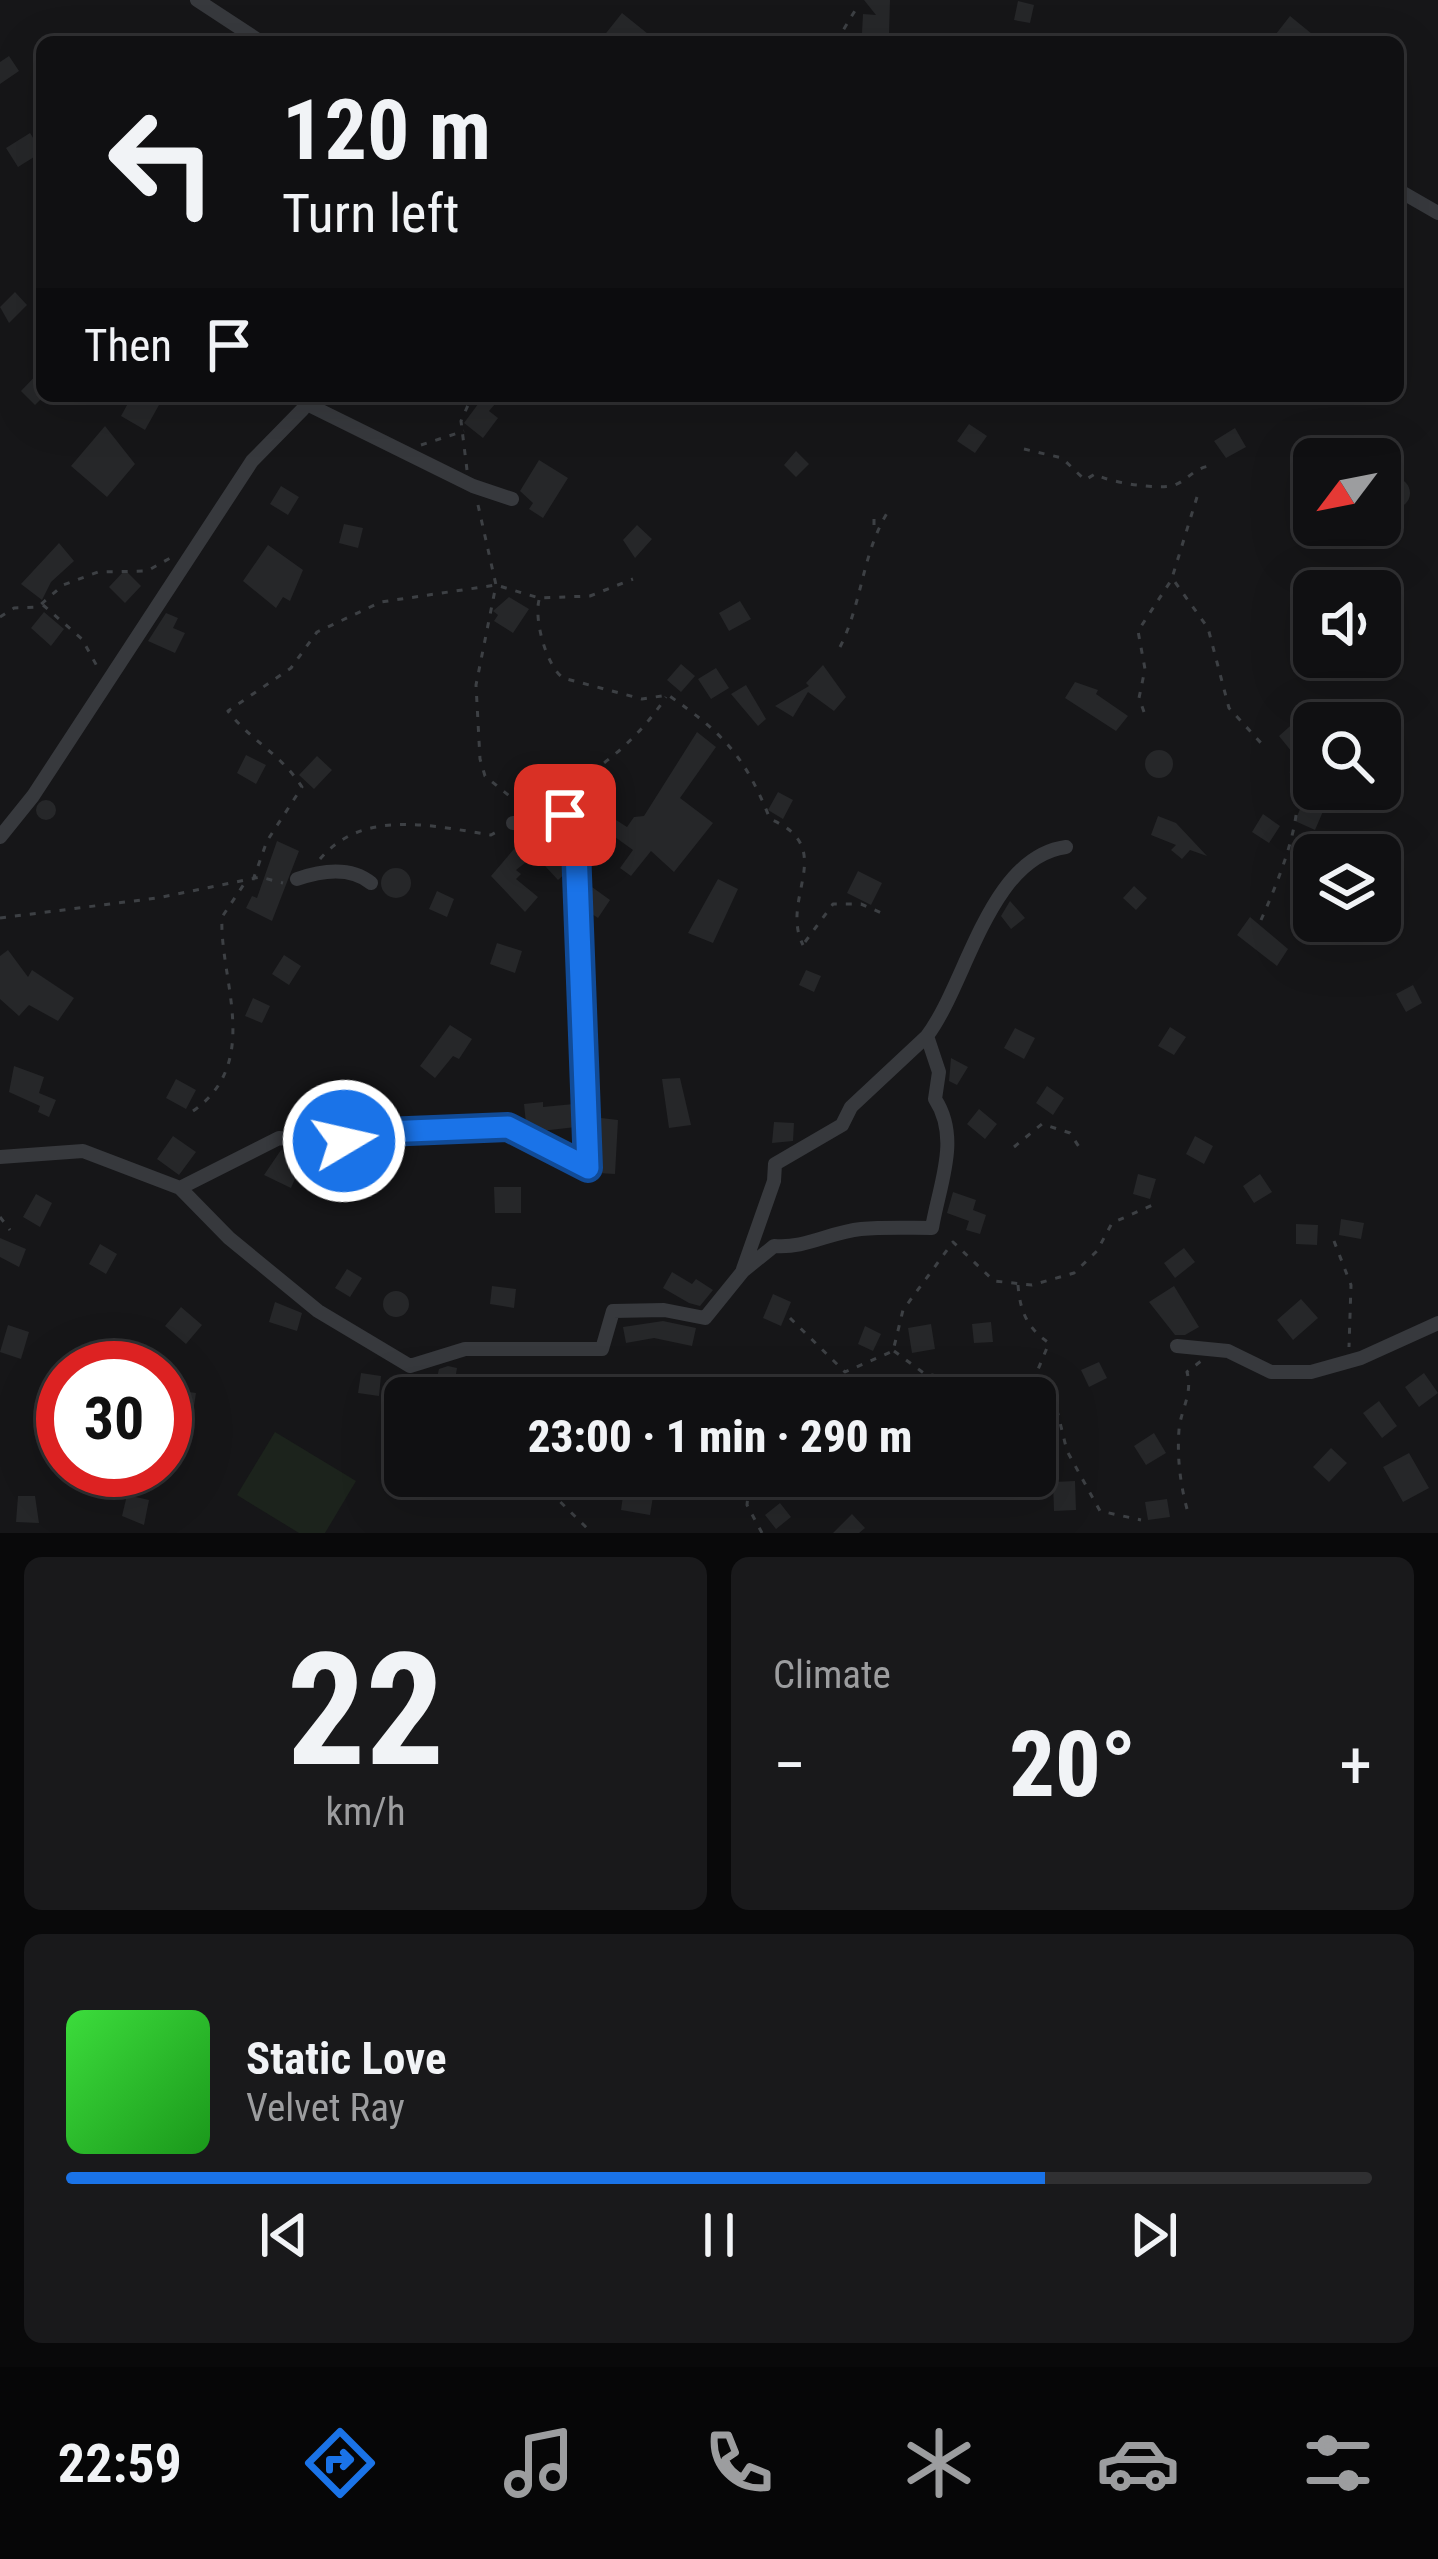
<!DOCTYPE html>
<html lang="en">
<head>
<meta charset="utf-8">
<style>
	:root { --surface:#101012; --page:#19191b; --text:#f1f3f6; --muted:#9c9d9f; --line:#303032; --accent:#1a73e8 }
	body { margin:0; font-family:"Roboto Condensed",sans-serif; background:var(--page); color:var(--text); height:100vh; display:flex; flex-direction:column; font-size:45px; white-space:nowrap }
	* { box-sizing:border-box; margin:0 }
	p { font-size:39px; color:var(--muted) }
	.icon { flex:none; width:66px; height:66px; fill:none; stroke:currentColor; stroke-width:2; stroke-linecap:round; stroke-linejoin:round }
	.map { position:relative; height:1533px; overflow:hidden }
	.sheet { display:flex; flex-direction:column; gap:24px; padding:24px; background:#09090a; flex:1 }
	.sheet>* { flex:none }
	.top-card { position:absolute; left:36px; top:36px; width:1368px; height:366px; border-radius:18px; box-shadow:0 12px 48px #0002,0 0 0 3px var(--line); background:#101012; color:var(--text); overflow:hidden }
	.needle { width:78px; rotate:238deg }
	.controls { position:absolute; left:1293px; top:438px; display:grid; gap:24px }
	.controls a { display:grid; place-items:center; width:108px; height:108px; border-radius:18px; background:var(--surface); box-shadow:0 12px 48px #0002,0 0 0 3px var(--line); font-size:60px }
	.speed { position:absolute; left:36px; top:1341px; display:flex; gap:24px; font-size:60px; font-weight:700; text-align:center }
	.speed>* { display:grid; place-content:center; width:156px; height:156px; border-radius:50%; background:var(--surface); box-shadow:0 12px 48px #0002,0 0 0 3px var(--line); line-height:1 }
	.speed .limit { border:18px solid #d22; background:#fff; color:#111 }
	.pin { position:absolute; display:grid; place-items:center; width:102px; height:102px; color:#fff; margin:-51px; border-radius:24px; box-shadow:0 6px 18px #0006 }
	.me { position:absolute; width:132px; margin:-66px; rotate:81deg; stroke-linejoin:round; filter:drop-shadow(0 0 9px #0008) }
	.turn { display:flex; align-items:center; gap:42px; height:252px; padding:0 48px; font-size:54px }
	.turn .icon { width:156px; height:156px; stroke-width:2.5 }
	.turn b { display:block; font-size:84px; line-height:102px }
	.then { display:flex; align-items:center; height:114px; padding:0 48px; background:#0003; gap:24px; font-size:45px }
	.big { font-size:90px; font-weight:800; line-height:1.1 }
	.sheet .tile { flex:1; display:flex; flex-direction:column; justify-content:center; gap:18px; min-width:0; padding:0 42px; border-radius:18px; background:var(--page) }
	.sheet .dial { align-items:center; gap:0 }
	.dial b { font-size:156px; line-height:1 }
	.song { display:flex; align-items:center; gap:36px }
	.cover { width:144px; height:144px; border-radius:18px; background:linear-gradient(135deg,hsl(120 70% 55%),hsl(120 70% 35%)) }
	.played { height:12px; border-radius:6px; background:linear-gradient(90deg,var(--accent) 75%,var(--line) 75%) }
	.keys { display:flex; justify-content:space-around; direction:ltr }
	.heat { display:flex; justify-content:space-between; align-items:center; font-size:66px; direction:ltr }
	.sheet .tiles { flex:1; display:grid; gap:24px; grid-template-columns:1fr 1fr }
	.tile:last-child { grid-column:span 2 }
	.trip { position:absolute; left:384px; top:1377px; width:672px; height:120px; border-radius:18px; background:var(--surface); box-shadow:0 12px 48px #0002,0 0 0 3px var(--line); font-weight:800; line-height:120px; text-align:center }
	.menu { display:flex; height:192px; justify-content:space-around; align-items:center; background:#060607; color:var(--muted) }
	.menu .icon { width:84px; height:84px }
	.menu .on { color:var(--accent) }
	.menu b { font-size:54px; color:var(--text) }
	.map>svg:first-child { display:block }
	.green { fill:#1c231c }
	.building { fill:#262729 }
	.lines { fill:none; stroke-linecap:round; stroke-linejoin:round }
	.path { stroke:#3d4044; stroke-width:3; stroke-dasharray:6 9; stroke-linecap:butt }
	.street { stroke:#37393d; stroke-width:14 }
	.route-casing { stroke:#114b97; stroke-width:30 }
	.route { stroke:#1a73e8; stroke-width:21 }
</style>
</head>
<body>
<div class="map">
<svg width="1438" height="1533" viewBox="0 0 1438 1533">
	<rect width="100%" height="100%" fill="#161618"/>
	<!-- green -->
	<path class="green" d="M275,1432L356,1481L325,1533H299L237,1495Z"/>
	<!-- building -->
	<path class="building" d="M864,0H890L889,34L862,33L863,14L876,15Z
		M1018,1L1034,5L1030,23L1014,20Z
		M622,13L658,42H599Z
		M1290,16L1312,34L1305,42H1285L1276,34Z
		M9,56L19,71L0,84V62Z
		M30,133L42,152L18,167L6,148Z
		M15,292L27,305L9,323L0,307Z
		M42,369V398L35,405L21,391Z
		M132,396H164L145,430L121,416Z
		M484,396H502L489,411L498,418L483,438L464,423Z
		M969,424L987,436L975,453L957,441Z
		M105,426L135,464L107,497L71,466Z
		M1235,428L1246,447L1226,458L1214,441Z
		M796,451L809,464L796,477L784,465Z
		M539,460L568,478L543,518L529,509L533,503L520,491Z
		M1380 493a15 15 0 1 1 30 0a15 15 0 1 1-30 0Z
		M281,486L299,497L288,515L270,504Z
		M344,524L363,528L358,548L339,543Z
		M637,525L652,539L635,558L623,540Z
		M59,543L74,561L51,582L42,600L21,584Z
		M268,545L303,570L290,601L283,597L276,608L243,581Z
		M125,570L141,586L125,603L109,587Z
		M509,597L529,609L513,633L494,621L498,615L493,611Z
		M740,601L751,619L729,631L719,613Z
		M44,612L64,629L51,646L31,628Z
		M166,613L178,618L173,628L185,633L175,653L148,641Z
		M681,664L695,676L681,692L667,680Z
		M823,665L846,697L834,711L808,692L793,717L775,706L809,686L806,683Z
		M716,668L729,688L711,699L698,679Z
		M1075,682L1098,690L1096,694L1128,716L1116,731L1065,698Z
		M746,685L766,719L758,726L731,694Z
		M1298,719L1312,735L1292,752L1279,736Z
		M697,732L716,747L680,798L713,823L674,872L651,851L631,876L620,868L633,850L608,832L603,839L587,829L584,815L591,804L627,827L634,817L644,816Z
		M1145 764a14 14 0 1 1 28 0a14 14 0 1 1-28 0Z
		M246,755L266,765L256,784L237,773Z
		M317,756L332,770L314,789L299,775Z
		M778,792L793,800L783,819L768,810Z
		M36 810a10 10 0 1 1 20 0a10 10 0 1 1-20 0Z
		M1304,800L1324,809L1315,830L1295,821Z
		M1263,814L1280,826L1269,843L1252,832Z
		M1158,816L1176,823L1207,856L1190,850L1182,859L1171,850L1176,845L1151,835Z
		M526,835H540L566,862L567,872L558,880L535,855L516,870L521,874L516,879L538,897L525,912L491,876Z
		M277,841L299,851L272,921L246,908L252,896L257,898Z
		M381 883a15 15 0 1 1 30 0a15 15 0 1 1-30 0Z
		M858,871L882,883L871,905L847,893Z
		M718,879L738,889L713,943L688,933Z
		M1134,886L1147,898L1136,910L1123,898Z
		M592,887L610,900L598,918L592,914Z
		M437,891L454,899L447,917L429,909Z
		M1010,901L1025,918L1011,929L1001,916Z
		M1250,917L1288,949L1277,966L1237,935Z
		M497,943L522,951L515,973L490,964Z
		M8,950L28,977L32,970L74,998L58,1021L29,1005L19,1016L0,999V956Z
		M284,955L301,966L289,985L272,974Z
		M806,970L821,976L814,992L799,985Z
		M1413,985L1422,1003L1406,1012L1396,994Z
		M253,998L270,1006L262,1023L245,1016Z
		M450,1025L472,1039L459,1059L453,1056L435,1078L420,1066Z
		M1170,1027L1186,1037L1174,1055L1158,1046Z
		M1015,1028L1035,1038L1024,1059L1004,1048Z
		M951,1058L968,1067L957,1085L949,1081Z
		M14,1066L44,1077L39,1093L56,1100L49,1117L38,1112L40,1106L9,1092Z
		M680,1078L691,1125L669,1128L662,1079Z
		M176,1079L196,1090L186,1109L166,1098Z
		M1047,1086L1064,1098L1053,1115L1036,1103Z
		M543,1102V1107L574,1104L576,1127L541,1131L526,1123L524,1104Z
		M979,1109L997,1124L985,1139L967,1124Z
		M601,1118L618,1120L615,1174L598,1173Z
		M774,1122L794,1123L793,1141L772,1143Z
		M173,1136L196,1152L179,1175L157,1159Z
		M1195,1136L1213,1146L1204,1164L1186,1154Z
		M281,1150L329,1161L318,1185L297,1174L291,1188L264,1175Z
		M1138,1174L1156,1179L1150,1199L1133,1194Z
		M1260,1174L1272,1192L1254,1203L1243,1186Z
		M494,1187H521V1213H495Z
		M953,1192L976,1200L973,1210L986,1215L980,1234L966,1230L969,1221L947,1213Z
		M36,1194L52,1203L40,1227L23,1217Z
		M1341,1219L1364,1223L1361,1239L1339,1235Z
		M1296,1224L1318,1225L1317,1245L1296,1244Z
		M0,1238L26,1249L19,1267L0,1257Z
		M100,1244L117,1254L106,1274L89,1264Z
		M1184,1248L1195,1262L1175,1278L1164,1263Z
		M347,1269L362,1278L350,1297L335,1288Z
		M672,1272L692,1284L696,1279L713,1290L700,1306L689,1303L663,1288Z
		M492,1286L516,1289L514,1308L490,1304Z
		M1174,1286L1199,1327L1185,1335H1175L1149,1302Z
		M383 1304a13 13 0 1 1 26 0a13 13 0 1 1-26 0Z
		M773,1294L791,1302L781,1326L763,1318Z
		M1301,1299L1318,1318L1293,1340L1277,1320Z
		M275,1302L302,1313L297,1331L269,1322Z
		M181,1307L202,1325L186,1344L165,1326Z
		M663,1321L696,1328L692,1346L654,1338L626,1343L623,1327Z
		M991,1322L993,1342L974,1343L972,1324Z
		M931,1324L935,1349L912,1353L908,1328Z
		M8,1325L29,1332L21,1359L0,1352Z
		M865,1326L881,1334L873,1351L858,1344Z
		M1099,1362L1107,1378L1089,1387L1081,1370Z
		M448,1366L457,1368L454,1385L436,1382L439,1369Z
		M361,1373L381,1376L379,1396L358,1393Z
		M1424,1373L1438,1393L1419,1407L1405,1387Z
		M175,1390L196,1393L193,1412L172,1408Z
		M1379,1401L1397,1426L1382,1438L1363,1413Z
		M1154,1433L1166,1453L1146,1465L1134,1446Z
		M1331,1448L1347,1463L1329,1482L1313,1467Z
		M1409,1453L1429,1488L1403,1502L1383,1467Z
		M589,1476L656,1478L650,1515L621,1510L624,1489Z
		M1075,1481L1076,1510L1054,1511L1053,1482Z
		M127,1495L149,1500L144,1525L122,1516Z
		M18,1496H35L39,1523L16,1522Z
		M1167,1499L1170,1517L1148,1520L1145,1502Z
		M780,1503L791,1517L776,1529L765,1515Z
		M852,1514L865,1528L859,1533H833Z"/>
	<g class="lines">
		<!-- path -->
		<path class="path" d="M836,42L856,9
			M421,445L464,431
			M1024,449L1062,458L1085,480L1095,474C1109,483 1161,490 1175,485C1189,479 1194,468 1210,466
			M467,470L461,421L472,396
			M1197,497L1172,578L1208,628L1229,708L1261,743
			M478,505L496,585L476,685L480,759L485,776L523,807
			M874,519V530
			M539,600C534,620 546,665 563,678L642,699L668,695C723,733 745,756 770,819C839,848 779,898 803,945
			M43,605L82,639L98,668
			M0,617L14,608L38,607L63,585L98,572L147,571L172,557
			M840,647C863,601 862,552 889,510
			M1144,712L1139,698L1145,669L1138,631L1172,579
			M525,805C583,785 633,747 666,697
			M320,859C363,808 433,826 491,835L500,830
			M253,880L267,841L302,787C281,754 251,741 228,711L291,668L317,632L381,602L496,585L539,598L590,596L633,579
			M0,918L157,898L260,877L283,883
			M1261,920C1276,886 1316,796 1287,766
			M805,942L833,904H861L884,914
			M193,1111C263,1062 219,979 222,917L244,884
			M1014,1147L1042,1124L1070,1133L1083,1153
			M0,1217L10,1230
			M1334,1241L1351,1285L1349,1347
			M1018,1285C1020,1311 1027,1328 1049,1343L1034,1379
			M790,1318L845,1372L893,1351L903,1310L953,1242L994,1281L1032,1285L1074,1273L1097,1251L1112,1223L1155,1204
			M894,1351L925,1374L968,1381L982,1390
			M969,1398C996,1381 1027,1377 1053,1394L1067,1451L1100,1511L1141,1520
			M539,1481L592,1533
			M1187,1509C1180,1483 1177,1456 1179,1430C1181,1408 1193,1395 1187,1372L1201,1361
			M762,1533L747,1505L749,1484L796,1479L831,1495L852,1476"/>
		<!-- street -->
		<path class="street" d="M197,0L261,42
			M1398,190L1438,213
			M313,396V407L473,486L512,499
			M0,837L33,796L252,461L303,409L308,396
			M297,879C320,871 350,866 371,883
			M0,1157L83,1151L180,1188L229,1238L318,1311L410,1366L465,1349H602L613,1311L664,1310L705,1318L743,1271L774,1246C805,1249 830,1232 861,1229C884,1227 908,1228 932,1228C939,1185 961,1139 935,1099L939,1072L927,1036C967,983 989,857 1066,847
			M180,1188L279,1138L317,1143L424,1130L509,1127L588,1168L587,1031L575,822L565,815L538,824L513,823
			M743,1269L774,1181L775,1164L842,1125L851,1107L927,1036
			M1177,1346L1228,1351L1271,1372H1311L1361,1358L1438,1323"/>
	</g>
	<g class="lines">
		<!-- route casing -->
		<g class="route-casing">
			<path id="route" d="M344,1141L384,1132L508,1127L588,1168L575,822L565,815"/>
		</g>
		<!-- route -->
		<use href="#route" class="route"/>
	</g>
</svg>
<div class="controls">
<a><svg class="needle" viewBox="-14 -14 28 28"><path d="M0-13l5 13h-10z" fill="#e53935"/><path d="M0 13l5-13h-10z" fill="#9c9d9f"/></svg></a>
<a><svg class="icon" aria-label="sound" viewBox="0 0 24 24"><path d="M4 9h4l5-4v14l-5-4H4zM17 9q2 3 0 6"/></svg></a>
<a><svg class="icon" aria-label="search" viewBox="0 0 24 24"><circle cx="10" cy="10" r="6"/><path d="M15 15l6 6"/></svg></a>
<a><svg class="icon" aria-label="layers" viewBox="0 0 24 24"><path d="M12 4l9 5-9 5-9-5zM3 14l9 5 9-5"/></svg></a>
</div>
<div class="speed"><div class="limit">30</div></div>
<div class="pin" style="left:565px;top:815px;background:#d93025"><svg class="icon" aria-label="arrive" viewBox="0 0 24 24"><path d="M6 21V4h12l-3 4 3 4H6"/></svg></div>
<svg class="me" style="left:344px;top:1141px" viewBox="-20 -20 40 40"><circle r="17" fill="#1a73e8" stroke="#fff" stroke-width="3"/><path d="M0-11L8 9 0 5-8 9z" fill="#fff"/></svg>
<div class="trip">23:00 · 1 min · 290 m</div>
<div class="top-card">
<div class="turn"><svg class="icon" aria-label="left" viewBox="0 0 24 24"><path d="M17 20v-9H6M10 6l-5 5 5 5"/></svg><div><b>120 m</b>Turn left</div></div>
<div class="then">Then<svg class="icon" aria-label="arrive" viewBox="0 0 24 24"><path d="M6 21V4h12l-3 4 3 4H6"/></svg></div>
</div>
</div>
<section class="sheet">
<div class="tiles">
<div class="tile dial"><b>22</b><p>km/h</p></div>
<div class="tile"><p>Climate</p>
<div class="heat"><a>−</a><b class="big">20°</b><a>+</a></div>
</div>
<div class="tile">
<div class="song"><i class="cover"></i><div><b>Static Love</b><p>Velvet Ray</p></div></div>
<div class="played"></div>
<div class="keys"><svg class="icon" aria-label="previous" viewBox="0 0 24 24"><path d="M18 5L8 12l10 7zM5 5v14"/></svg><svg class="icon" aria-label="pause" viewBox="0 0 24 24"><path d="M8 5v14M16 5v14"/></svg><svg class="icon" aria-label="next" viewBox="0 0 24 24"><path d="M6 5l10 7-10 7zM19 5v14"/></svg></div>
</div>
</div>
</section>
<nav class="menu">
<b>22:59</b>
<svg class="icon on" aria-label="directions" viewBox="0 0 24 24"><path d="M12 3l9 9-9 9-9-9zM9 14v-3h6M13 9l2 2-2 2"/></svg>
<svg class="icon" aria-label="music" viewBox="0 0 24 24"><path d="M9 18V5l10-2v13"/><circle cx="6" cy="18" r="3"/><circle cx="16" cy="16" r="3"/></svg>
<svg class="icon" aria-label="phone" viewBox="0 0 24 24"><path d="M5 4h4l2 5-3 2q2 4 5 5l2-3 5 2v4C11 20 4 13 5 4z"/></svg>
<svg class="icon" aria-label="climate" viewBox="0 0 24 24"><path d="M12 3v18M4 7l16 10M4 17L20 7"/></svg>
<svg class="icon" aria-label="car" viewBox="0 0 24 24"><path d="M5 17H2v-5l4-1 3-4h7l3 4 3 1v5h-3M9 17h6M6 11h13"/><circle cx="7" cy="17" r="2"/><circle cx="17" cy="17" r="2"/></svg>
<svg class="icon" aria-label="filters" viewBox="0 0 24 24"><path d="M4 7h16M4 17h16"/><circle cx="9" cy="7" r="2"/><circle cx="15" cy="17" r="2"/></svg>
</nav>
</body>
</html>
